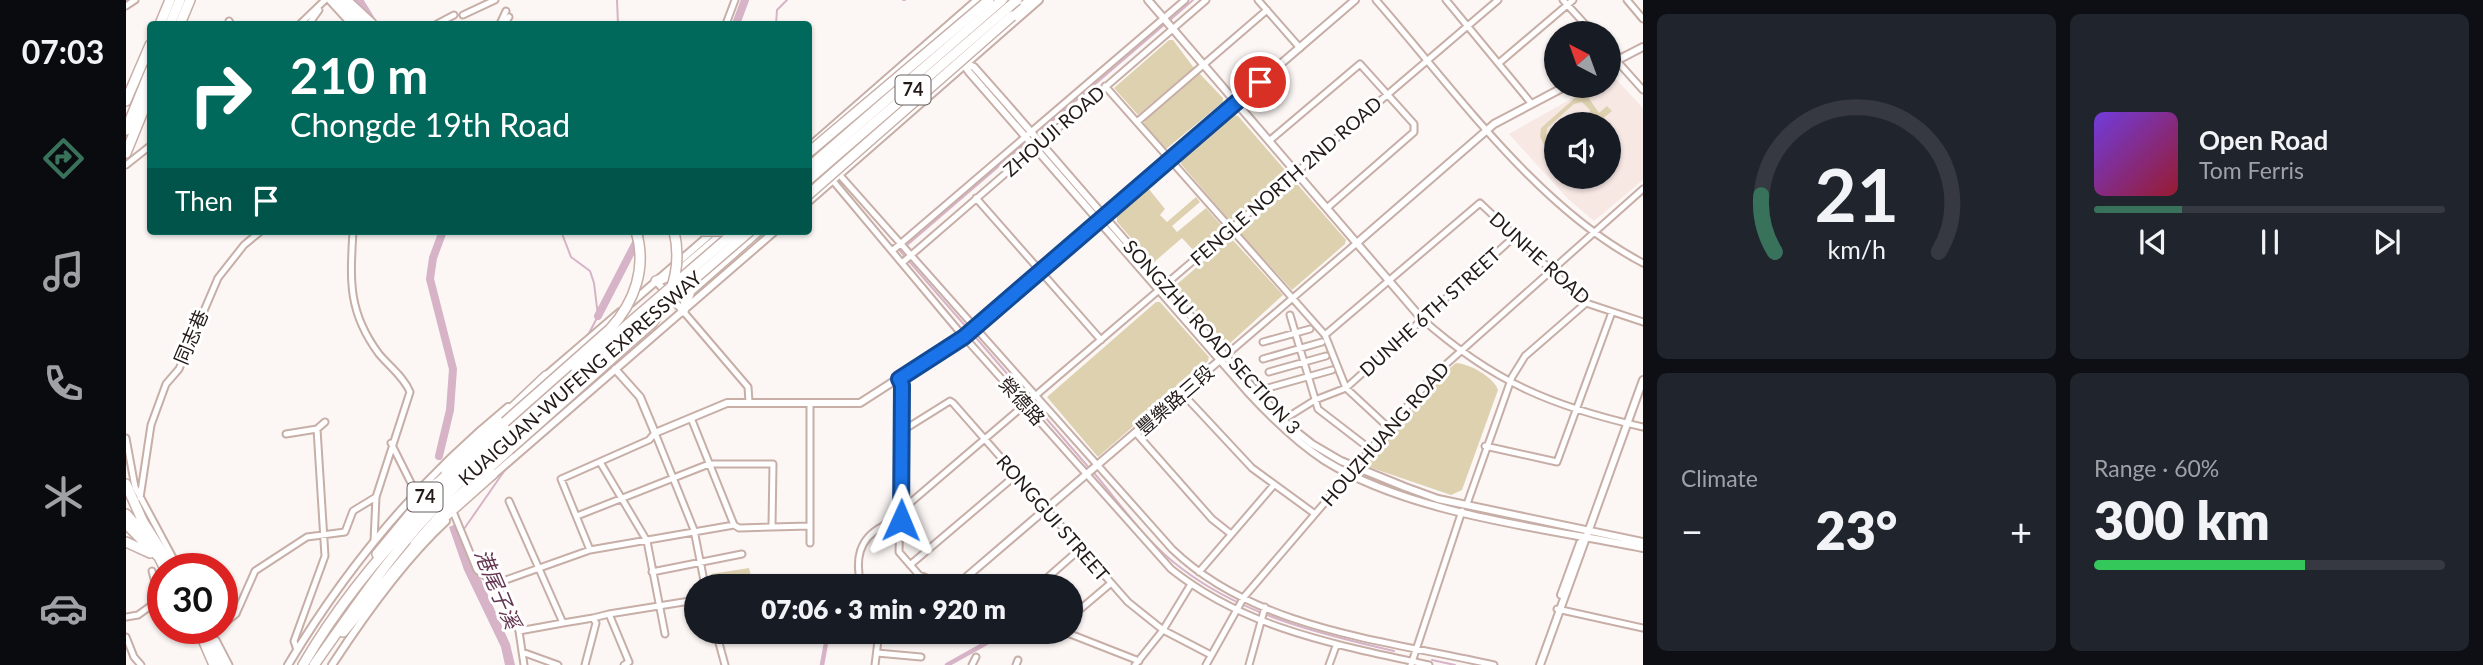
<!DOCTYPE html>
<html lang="en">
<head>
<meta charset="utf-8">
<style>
	:root { --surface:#171b24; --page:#20242c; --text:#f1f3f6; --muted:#9ea1a6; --line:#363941; --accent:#38725b }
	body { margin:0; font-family:Lato,"Noto Sans TC",sans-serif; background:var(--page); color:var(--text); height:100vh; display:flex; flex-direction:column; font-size:26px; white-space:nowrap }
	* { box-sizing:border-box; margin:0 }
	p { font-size:23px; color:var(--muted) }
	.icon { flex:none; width:38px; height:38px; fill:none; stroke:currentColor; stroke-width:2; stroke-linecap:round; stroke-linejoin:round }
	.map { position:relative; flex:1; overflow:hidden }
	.panel { display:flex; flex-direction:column; gap:14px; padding:14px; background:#0d0f14; width:840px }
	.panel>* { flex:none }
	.banner { position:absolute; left:21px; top:21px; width:665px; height:214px; border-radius:7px; box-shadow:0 2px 5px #0004; background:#00695c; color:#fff; overflow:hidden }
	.needle { width:46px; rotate:319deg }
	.buttons { position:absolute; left:1418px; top:21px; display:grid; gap:14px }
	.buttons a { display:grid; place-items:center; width:77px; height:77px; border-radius:50%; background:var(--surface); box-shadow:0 2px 5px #0004; font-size:35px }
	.speed { position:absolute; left:21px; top:553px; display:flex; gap:14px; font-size:35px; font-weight:700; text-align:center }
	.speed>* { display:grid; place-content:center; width:91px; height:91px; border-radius:50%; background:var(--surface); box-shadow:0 2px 5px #0004; line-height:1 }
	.speed .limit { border:10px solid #d22; background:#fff; color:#111 }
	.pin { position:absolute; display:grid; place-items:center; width:60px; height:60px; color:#fff; margin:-30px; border:4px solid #fff; border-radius:50%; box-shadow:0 2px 7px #0007 }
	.me { position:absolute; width:77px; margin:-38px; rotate:1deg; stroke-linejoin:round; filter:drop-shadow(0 0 5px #0008) }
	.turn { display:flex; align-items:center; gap:24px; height:147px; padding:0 28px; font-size:32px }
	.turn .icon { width:91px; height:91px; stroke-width:2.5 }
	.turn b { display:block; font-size:49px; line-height:60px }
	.then { display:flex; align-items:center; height:66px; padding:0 28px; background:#0003; gap:14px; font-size:26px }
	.big { font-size:52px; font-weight:800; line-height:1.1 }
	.panel .tile { flex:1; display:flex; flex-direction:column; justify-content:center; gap:10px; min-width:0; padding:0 24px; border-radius:10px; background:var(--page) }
	.panel .dial { align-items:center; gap:0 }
	.dial svg { height:182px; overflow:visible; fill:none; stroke:var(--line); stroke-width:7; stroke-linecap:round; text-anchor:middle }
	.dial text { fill:var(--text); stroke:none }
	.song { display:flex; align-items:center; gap:21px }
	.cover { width:84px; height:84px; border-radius:10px; background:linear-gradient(135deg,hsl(260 70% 55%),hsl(350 70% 35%)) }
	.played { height:7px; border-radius:4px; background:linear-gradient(90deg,var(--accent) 25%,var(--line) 25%) }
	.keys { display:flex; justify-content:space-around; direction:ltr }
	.heat { display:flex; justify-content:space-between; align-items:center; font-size:38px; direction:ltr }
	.charge { height:10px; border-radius:5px; background:linear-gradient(90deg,#34c759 60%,var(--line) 0) }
	.panel .tiles { flex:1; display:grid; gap:14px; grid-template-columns:repeat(2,1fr) }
	.trip { position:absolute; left:558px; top:574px; width:399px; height:70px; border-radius:35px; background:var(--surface); box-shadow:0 2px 5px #0004; font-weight:800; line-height:70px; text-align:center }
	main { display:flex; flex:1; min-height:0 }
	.tab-bar { display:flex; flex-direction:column; width:126px; justify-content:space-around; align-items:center; background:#090b0e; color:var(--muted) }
	.tab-bar .icon { width:49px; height:49px }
	.tab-bar .current { color:var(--accent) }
	.tab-bar b { font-size:32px; color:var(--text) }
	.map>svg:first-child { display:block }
	.built { fill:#f7e8e4; fill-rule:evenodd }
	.green { fill:#ded1b0 }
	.water { fill:#d6b3c6 }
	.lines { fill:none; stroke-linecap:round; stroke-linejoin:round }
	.stream { stroke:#d6b3c6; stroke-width:2 }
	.canal { stroke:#d6b3c6; stroke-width:4.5 }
	.river { stroke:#d6b3c6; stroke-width:8 }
	.minor-casing { stroke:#c7aea7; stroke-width:9 }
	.tertiary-casing { stroke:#c7aea7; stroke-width:10 }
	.trunk-casing { stroke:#c7aea7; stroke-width:12 }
	.motorway-casing { stroke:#c7aea7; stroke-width:12 }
	.minor { stroke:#fff; stroke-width:5 }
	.tertiary { stroke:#fff; stroke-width:6 }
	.trunk { stroke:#fff; stroke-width:9 }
	.motorway { stroke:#fff; stroke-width:9 }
	.trunk-bridge-casing { stroke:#c7aea7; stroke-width:12; stroke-linecap:butt }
	.motorway-bridge-casing { stroke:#c7aea7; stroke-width:12; stroke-linecap:butt }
	.trunk-bridge { stroke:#fff; stroke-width:9 }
	.motorway-bridge { stroke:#fff; stroke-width:9 }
	.route-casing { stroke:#114b97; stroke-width:18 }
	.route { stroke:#1a73e8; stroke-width:12 }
	.labels { text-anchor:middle; stroke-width:6; stroke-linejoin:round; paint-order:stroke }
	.shield { fill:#fff; stroke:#655f5d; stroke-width:2 }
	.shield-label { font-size:18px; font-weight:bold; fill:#231a18 }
	.street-label { font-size:19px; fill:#231a18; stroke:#fff }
	.water-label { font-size:21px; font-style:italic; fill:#643652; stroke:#fff }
</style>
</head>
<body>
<main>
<nav class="tab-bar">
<b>07:03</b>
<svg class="icon current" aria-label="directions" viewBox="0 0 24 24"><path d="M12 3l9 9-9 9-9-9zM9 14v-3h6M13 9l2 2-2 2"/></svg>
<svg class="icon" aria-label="music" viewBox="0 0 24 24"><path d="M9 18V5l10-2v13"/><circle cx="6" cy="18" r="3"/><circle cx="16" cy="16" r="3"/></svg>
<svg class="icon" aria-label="phone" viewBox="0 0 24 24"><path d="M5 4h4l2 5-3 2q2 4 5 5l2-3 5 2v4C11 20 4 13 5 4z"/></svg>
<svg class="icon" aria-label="climate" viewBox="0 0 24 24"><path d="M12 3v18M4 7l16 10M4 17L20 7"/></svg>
<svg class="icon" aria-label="car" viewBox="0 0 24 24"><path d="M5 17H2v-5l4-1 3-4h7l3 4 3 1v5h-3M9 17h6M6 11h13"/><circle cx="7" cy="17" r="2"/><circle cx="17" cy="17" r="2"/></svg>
</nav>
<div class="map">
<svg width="1517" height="665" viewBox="0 0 1517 665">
	<rect width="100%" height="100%" fill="#fcf7f5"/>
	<!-- built -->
	<path class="built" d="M1488,77L1517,108V180L1468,221L1442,199L1383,134L1468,86H1482V78ZM1430,124H1482V177H1430Z"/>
	<!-- green -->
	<path class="green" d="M1043,40H1047L1068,68L1012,115L988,88Z
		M1073,73L1097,98V102L1040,149L1018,124L1019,119Z
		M1450,97H1462L1473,113L1481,106L1486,111L1470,124H1459L1463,119L1464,110L1456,102L1448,104L1421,128L1420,140L1430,144V151L1419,146L1414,137L1415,128Z
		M1108,115L1112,116L1159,170V174L1106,219H1102L1055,164V160Z
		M1167,184L1172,185L1220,240L1219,244L1166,290L1114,233Z
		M1022,188L1039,209L1034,215L1041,222L1070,197L1074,202L1046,226L1051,232L1080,208L1095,225V229L1068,251L1056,238L1027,263L991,222V215Z
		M1105,238L1157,295L1102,345L1049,289L1050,285Z
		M1030,302H1034L1083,357L1082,361L972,457L921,397Z
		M1330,363C1342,363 1368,377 1372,390L1336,490L1325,495L1243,467L1242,463L1312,378Z
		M623,568L628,586H588L585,574Z"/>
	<!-- water -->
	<path class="water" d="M330,524L384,644L389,665H379L375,647L338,570L323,527Z"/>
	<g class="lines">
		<!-- stream -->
		<path class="stream" d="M491,0L492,24
			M777,0H779
			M1044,20L1067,0
			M650,24L651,10L661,0
			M911,134L1039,24
			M435,231L445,257L464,271L468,283L472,316L461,337
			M780,246L901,142
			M776,249L774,251L842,329
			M846,333L902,398
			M906,402L964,469
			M968,473C995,505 1021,543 1055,568C1116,615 1194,634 1268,651
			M338,529L381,467
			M1306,660L1329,665"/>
		<!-- canal -->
		<path class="canal" d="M696,665L702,632
			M821,665L880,632"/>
		<!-- river -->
		<path class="river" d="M233,0L246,21
			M610,24L619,0
			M472,316L516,231
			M313,456L324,410L327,369L304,279L307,258L317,231"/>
		<!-- minor casing -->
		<g class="minor-casing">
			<path id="minor" d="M203,0L225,24
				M1132,0L1174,48
				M1250,0C1328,89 1411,208 1517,263
				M1320,0L1405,103
				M1437,0L1467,33
				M1501,0L1517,19
				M0,6L9,0
				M337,15L369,0
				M103,21L105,24
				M174,24L199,0
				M183,24L193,10
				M311,24L328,15
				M374,24L380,11
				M378,24L383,17
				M600,24L609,0
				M1482,51L1517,90
				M1373,63L1447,0
				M979,86L1199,335L1220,388L1263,428
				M1011,122L1141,10
				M1143,141L1234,64L1288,124V132L1201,208
				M682,151L832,330L1045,569C1120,629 1212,645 1303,665
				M0,165L24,146
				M711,172L1046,549C1130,630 1259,640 1368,665
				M850,198L975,340
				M227,231C224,282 222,312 253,354C263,366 278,377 284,392L250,497L248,541
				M766,251L1059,0
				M776,263L1080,0
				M557,311L622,387L623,402
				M1164,315L1192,409L1244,449
				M1295,318C1366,381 1424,406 1517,427
				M1199,335L1354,203L1460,303L1517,322
				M1137,342L1184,329
				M1099,356L1232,242
				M1137,359L1196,342
				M1143,372L1200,356
				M773,378L776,431L773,552L793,575L821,586
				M1142,388L1206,370
				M1056,393L1126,468L1189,514
				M684,404V543
				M565,418L608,525
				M1157,420L1189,400L1220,388L1388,237
				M776,431L824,401L827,403L1002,602L1037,630L1085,655
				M1010,433L1086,519L1105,534
				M160,434L191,429L199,422
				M0,438L9,487L53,569
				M265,443L290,493
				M1359,446L1431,462L1486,312
				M474,462L521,541L539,634
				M14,498L25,425L40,384L53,369L92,278L118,245L135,231
				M383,501L437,623L467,618L470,623L459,665
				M1341,504L1386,377L1399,356L1460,303
				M328,514L351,570L372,586L393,631L398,665
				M451,516L583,464H647L646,526
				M464,550L435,479L523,440L529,433L568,530L579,586
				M784,565L890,475
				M526,572L616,554
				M1073,572L1147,486
				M374,582L464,550L608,525L613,528L684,526
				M735,586C729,560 732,539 757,526L1372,0
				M912,586L954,549
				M1431,609L1517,628
				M483,614L570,600
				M0,617L12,615L30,602L32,593L26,571
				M945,617L984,584
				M467,618L483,614L503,662L498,665
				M96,625L110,614L129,571L181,537L219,532L227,511L250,497
				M393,631L437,623
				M590,632L599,665
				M939,632L1013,661
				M0,637L8,657L15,665
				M90,640L103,665
				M171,650L168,641L199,556L191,429
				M396,652L432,665
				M751,653L795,657
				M749,665L753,632
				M846,665L850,657
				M890,665L892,660
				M1009,665L1037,630L1065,584
				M1080,665L1118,597L1308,375L1517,189
				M1123,665L1139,607
				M1203,665L1210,646
				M1285,665L1336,511"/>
		</g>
		<!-- tertiary casing -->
		<g class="tertiary-casing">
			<path id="tertiary" d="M1022,0L1295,318
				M828,50L843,72L1122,392C1145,417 1169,441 1198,460C1284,514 1418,528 1517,548
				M841,64L848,67L879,102L1127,388L1162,425L1186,444L1215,461L1279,487L1312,499L1517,542
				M1482,65L1517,47
				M684,146L851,0
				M682,202L913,0
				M1232,242L1368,124L1440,86
				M530,281L557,311
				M505,303L588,231
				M489,369L514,397L529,433L601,403H734L838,336L1229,0
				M417,378L494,312
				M365,477L649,231
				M830,586L1095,359
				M1435,595L1454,543L1459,538
				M162,665C220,568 294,479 382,407
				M206,665C236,619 280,558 320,521
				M1414,665L1517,380"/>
		</g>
		<!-- trunk casing -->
		<g class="trunk-casing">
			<path id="trunk" d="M886,16L905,0
				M530,281L553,272L601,231
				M557,311L564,291L632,231
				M320,471L420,376
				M313,522L367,474
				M251,554L309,484
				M217,632L293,541
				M177,665C247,545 347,459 450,369
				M188,665C225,613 261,559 305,512C350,462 405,420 456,376"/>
		</g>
		<!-- motorway casing -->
		<g class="motorway-casing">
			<path id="motorway" d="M210,0L233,24
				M220,0L246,24
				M34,24L44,0
				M44,24L54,0
				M54,24L64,0
				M0,101L24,45
				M0,130L24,71
				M0,153L24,94
				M0,484L17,522L47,569
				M306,488L379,422
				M0,514L22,538
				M0,524L33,557L39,569
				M0,542L24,553
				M289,544L326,502L383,450
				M72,628L88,665
				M80,628L97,665"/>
		</g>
		<!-- minor -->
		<use href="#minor" class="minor"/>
		<!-- tertiary -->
		<use href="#tertiary" class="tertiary"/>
		<!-- trunk -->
		<use href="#trunk" class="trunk"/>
		<!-- motorway -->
		<use href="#motorway" class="motorway"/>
		<!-- trunk-bridge casing -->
		<g class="trunk-bridge-casing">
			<path id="trunk-bridge" d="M682,168L876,0
				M682,180L891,0
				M450,369L610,231
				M456,376L624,231"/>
		</g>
		<!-- motorway-bridge casing -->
		<g class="motorway-bridge-casing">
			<path id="motorway-bridge" d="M682,153L863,0
				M682,195L886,16
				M574,231H619
				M379,422L484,329C509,302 521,267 510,231
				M383,450L526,323C547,296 556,265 548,231"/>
		</g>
		<!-- trunk-bridge -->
		<use href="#trunk-bridge" class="trunk-bridge"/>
		<!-- motorway-bridge -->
		<use href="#motorway-bridge" class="motorway-bridge"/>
	</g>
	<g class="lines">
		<!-- route casing -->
		<g class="route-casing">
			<path id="route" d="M775,520L776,385L773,379L838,337L1134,82"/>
		</g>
		<!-- route -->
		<use href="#route" class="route"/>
	</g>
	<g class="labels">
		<!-- shield labels -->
		<g class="shield">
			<rect x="769.5" y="75.5" width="35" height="29" rx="5"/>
			<rect x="281.5" y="482.5" width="35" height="29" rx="5"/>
		</g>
		<g class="shield-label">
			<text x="787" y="96">74</text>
			<text x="299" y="503">74</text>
		</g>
		<!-- street labels -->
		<g class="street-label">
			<text transform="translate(928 131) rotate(-41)" y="7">ZHOUJI ROAD</text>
			<text transform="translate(1160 181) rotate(-41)" y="7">FENGLE NORTH 2ND ROAD</text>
			<text transform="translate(1414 258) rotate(42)" y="7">DUNHE ROAD</text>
			<text transform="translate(1304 312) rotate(-42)" y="7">DUNHE 6TH STREET</text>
			<text transform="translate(65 337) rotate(-67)" y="7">同志巷</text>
			<text transform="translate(1086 337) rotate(48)" y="7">SONGZHU ROAD SECTION 3</text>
			<text transform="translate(454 378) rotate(-41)" y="7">KUAIGUAN-WUFENG EXPRESSWAY</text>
			<text transform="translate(1049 400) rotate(-41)" y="7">豐樂路三段</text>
			<text transform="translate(896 401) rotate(48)" y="7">榮德路</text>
			<text transform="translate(1259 434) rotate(-49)" y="7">HOUZHUANG ROAD</text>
			<text transform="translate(927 518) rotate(49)" y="7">RONGGUI STREET</text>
		</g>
		<!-- water labels -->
		<g class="water-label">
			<text transform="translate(371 589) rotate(67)" y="7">港尾子溪</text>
		</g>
	</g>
</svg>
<div class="buttons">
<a><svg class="needle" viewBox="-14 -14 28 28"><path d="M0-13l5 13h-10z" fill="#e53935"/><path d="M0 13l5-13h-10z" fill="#9ea1a6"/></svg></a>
<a><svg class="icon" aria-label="sound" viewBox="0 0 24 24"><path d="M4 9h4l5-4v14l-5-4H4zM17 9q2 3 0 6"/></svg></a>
</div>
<div class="speed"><div class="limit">30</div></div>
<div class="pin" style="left:1134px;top:82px;background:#d93025"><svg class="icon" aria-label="arrive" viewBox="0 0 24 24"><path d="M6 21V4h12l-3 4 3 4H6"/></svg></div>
<svg class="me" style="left:775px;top:520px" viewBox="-20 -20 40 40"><path d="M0-17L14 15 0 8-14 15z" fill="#1a73e8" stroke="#fff" stroke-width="4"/></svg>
<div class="trip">07:06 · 3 min · 920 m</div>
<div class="banner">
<div class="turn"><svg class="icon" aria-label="right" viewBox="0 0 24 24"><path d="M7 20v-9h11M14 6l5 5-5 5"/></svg><div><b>210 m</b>Chongde 19th Road</div></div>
<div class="then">Then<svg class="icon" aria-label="arrive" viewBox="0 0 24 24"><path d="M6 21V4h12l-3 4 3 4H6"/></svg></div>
</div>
</div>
<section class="panel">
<div class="tiles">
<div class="tile dial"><svg viewBox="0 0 100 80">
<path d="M14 69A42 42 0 1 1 86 69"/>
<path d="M14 69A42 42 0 0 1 8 44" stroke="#38725b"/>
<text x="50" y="56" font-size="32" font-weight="700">21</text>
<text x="50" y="72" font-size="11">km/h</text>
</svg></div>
<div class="tile">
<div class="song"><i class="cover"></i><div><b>Open Road</b><p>Tom Ferris</p></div></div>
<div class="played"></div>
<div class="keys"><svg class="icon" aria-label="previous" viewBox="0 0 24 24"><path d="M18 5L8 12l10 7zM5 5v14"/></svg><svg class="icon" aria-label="pause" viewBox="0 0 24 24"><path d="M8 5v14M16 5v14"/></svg><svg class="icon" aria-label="next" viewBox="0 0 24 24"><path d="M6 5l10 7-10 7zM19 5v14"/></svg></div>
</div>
<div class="tile"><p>Climate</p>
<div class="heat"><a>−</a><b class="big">23°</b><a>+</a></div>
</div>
<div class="tile"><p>Range · 60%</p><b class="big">300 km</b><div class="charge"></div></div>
</div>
</section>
</main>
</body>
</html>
